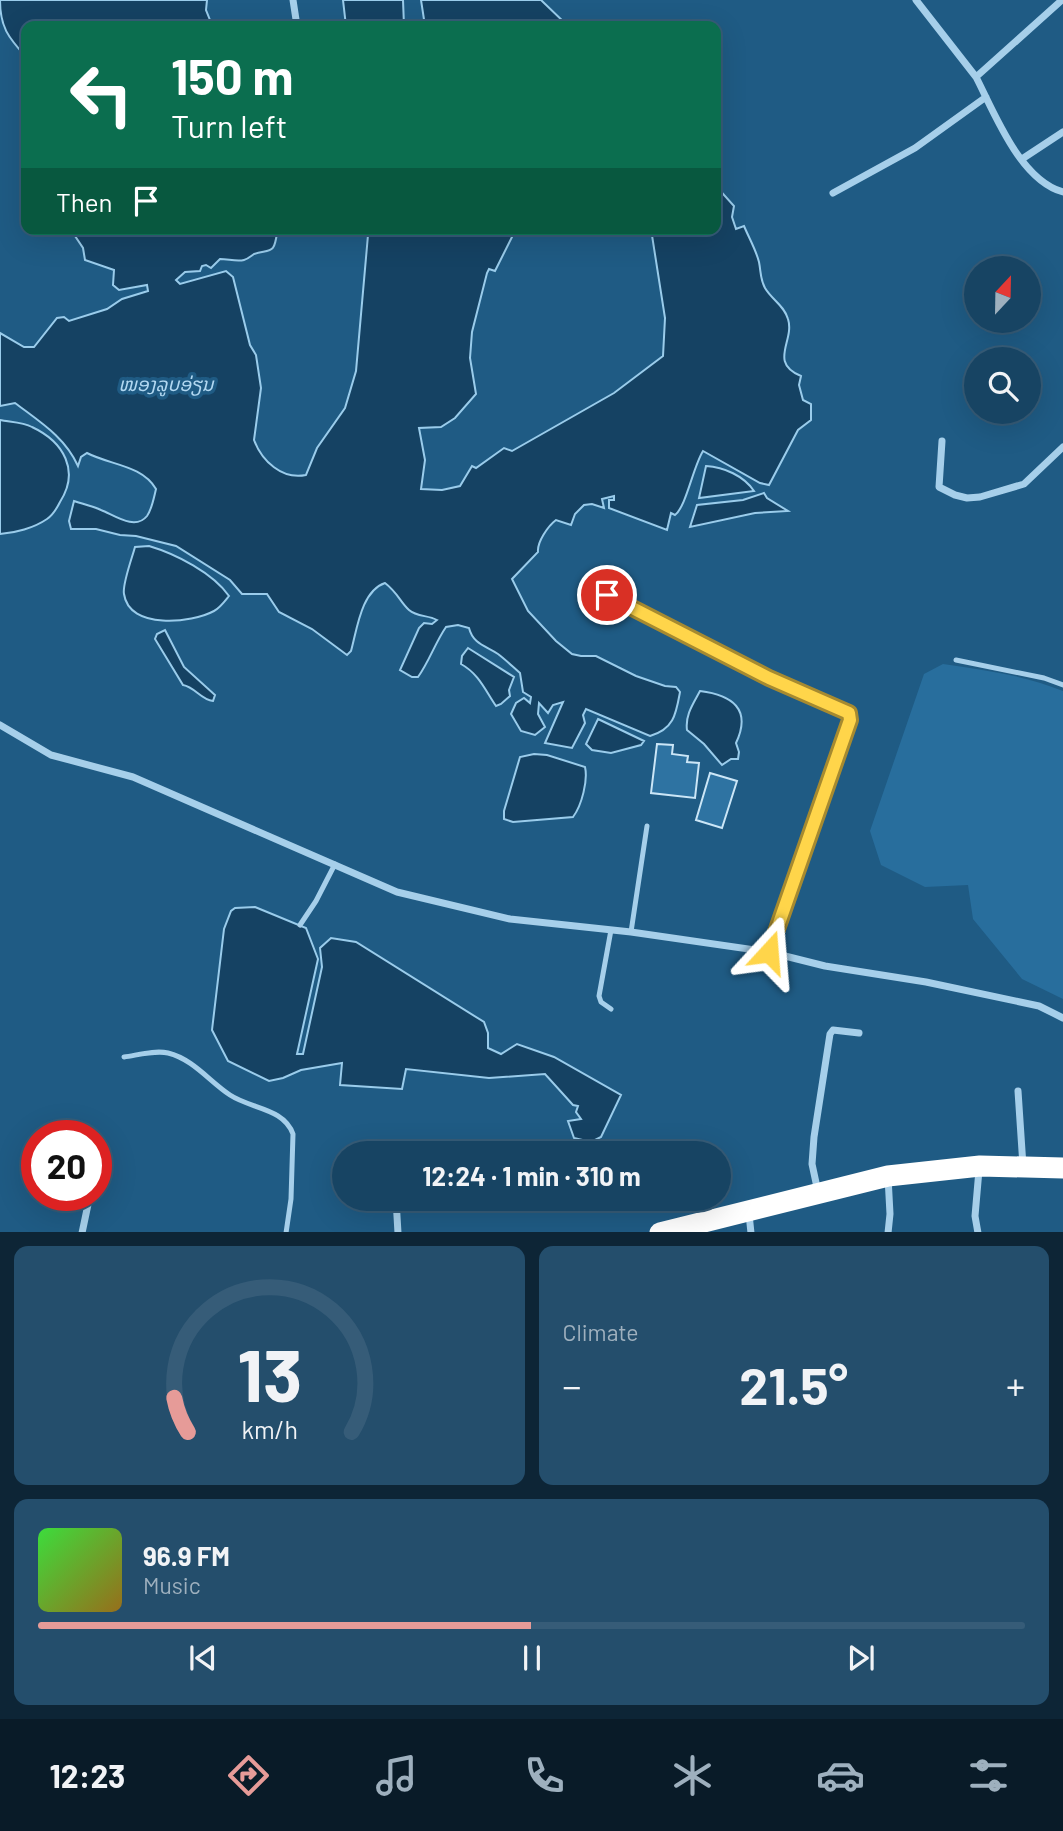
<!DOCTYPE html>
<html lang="en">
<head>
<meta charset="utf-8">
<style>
	:root { --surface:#174463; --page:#244e6c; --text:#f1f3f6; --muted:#9eb0be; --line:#365c78; --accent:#e69b98 }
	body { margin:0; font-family:Barlow,"Noto Sans Lao",sans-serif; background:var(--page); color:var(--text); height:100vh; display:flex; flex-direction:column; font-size:26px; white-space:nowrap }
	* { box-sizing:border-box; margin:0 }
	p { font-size:23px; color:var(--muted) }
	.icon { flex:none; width:38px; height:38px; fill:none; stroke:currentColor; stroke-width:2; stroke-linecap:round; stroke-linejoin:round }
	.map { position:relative; height:1232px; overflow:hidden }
	.sheet { display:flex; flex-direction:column; gap:14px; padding:14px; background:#0d2536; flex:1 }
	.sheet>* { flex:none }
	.top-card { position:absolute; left:21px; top:21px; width:700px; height:214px; border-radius:14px; box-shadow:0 7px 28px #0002,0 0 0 2px var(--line); background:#0b6e4f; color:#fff; overflow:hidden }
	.needle { width:46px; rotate:22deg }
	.tools { position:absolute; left:964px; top:256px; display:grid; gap:14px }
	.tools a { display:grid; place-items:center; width:77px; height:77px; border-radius:50%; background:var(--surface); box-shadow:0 7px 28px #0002,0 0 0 2px var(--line); font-size:35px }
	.speed { position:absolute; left:21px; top:1120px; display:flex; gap:14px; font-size:35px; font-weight:700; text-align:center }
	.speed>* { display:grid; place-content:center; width:91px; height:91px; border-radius:50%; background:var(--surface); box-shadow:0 7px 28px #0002,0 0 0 2px var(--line); line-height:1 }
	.speed .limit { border:10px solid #d22; background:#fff; color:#111 }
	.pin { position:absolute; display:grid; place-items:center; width:60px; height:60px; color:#fff; margin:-30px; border:4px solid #fff; border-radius:50%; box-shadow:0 2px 7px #0007 }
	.me { position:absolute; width:77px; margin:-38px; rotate:19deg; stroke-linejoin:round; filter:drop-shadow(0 0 5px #0008) }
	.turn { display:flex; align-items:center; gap:24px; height:147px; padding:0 35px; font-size:32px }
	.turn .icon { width:91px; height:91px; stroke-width:2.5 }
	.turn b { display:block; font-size:49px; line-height:60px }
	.then { display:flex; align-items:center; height:66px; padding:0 35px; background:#0003; gap:14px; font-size:26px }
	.big { font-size:52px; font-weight:700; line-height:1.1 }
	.sheet .card { flex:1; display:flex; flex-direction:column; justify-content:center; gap:10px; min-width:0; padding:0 24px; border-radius:14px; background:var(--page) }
	.sheet .dial { align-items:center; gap:0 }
	.dial svg { height:182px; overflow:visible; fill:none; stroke:var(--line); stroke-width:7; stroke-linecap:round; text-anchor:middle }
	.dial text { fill:var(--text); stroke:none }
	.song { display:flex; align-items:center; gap:21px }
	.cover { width:84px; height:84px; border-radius:10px; background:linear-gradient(135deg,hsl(120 70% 55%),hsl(40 70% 35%)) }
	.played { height:7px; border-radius:4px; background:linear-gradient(90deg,var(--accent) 50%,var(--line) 50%) }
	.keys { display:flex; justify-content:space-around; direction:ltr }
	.heat { display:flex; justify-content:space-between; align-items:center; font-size:38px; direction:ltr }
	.sheet .tiles { flex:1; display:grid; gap:14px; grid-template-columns:1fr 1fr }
	.card:last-child { grid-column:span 2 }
	.trip { position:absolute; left:332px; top:1141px; width:399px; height:70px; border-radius:35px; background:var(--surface); box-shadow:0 7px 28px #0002,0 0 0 2px var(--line); font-weight:700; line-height:70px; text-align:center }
	.tabs { display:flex; height:112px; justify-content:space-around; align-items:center; background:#091b28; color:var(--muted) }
	.tabs .icon { width:49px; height:49px }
	.tabs .active { color:var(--accent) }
	.tabs b { font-size:32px; color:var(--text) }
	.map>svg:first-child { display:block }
	.green { fill:#286e9d }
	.water { fill:#154263; stroke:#9acceb; stroke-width:2 }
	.building { fill:#2e73a2; stroke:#cbe6f7; stroke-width:2 }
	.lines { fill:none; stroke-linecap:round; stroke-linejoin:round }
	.lane { stroke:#a6cfea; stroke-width:5 }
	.street { stroke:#a6cfea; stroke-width:7 }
	.highway { stroke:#fff; stroke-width:21 }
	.route-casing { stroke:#a68a30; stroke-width:18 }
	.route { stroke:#ffd54a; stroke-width:12 }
	.labels { text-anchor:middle; stroke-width:7; stroke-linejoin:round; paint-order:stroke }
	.water-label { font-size:19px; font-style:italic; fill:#b2d8f1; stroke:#1f5b84 }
</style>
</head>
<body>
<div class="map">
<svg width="1063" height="1233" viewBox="0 0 1063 1233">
	<rect width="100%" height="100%" fill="#1f5b84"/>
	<!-- green -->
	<path class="green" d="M943,664C984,670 1024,675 1063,691V999L1022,979L973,919L968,885L925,887L881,865L870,831L924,674Z"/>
	<!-- water -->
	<path class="water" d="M0,0H207L206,10L212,25L88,26V23L80,22L78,26H26V57C8,37 0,27 0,0Z
		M343,0H403L404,26H346Z
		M421,0H541L568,26H425Z
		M716,186L734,206L732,217L736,229L744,226C749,238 756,250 759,262C761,272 760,279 765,288C772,300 784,305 788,319C795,341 768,362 801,376L799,385L803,400L811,404V420L798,430L769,485L760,483L703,451C693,467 686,507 675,515L671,513L667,530L609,508V500H614V496L602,499L604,508L592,504L584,505L575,514L571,525L556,520C548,526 537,542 538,552L512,579L528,611L556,641L572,654L581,656H596L636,676L665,686L676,687L680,692C676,714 674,729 650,736L586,709L583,715L585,723L572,748L545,743L563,702L553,705L548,713L539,703L538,714L545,727L535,735L521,731L511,714L516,703L524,698L530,703L531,697L523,692L520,673C513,667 506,660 498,654C486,646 473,644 469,628L458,625L446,627C435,643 429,662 418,677H412L400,670L419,628L424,623L432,624L437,620C428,615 417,617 409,610C400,602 398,593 385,583C361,591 357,630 351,651L347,655L312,629L279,612L267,594H242L230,580L176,546L136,536L120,535L96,529H71L69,521L74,501C83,504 92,506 101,510C114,515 135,531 147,516C152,509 154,497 156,489C142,465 110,465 87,453L81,457L78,466C65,437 40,422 15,403L0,406V333L24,347H34L57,318L64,317L69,321L107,309L122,299L148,291L147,285L119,290L113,285L114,270L85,260L83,248L75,236H37L35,229H110L113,232L117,229H274L277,233C274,254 272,249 254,254C251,256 248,259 244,260C237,262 228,259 220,259L211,268L206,265L202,266L200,271L185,272L176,280L180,284L226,271L233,277L250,345L256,355L261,388L254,440C262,461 282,480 306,475L317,448L345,408L356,371L368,235L361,229H516L495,271L489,269L487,273L472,332L470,358L476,394L455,418L441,427L419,428L425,460L421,489L442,490L460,486L472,466L476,468L504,448L512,451L614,393L663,356L665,318L651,229H716Z
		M0,420C10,422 23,422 32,427C64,442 80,471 60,502C57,508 53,515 47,519C34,528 15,533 0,534Z
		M706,466C724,467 744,476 754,491L699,498Z
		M764,493L767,498L788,511L755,513L690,527L697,505L743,500Z
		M149,546C176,554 213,573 229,596C225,601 220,608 214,611C192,623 129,630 124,594C122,585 132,558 135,547Z
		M165,630L184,667L215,695L213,701C201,700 195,687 183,685L155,639L157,634Z
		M468,648L514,677L509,690L510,696L501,704L496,706C485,690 479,674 461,664L462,656Z
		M700,691C732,695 752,709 736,743L739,752L738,759H731L722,765L704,744L687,730C685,715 693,704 700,691Z
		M598,719L644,741L641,745L611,753L592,750L586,744Z
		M534,754L547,755L585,767C588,780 582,805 573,817L513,822L504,819V811L520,757Z
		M255,907L306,928L318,959L297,1054H303L322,967L320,948L331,938L356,942L484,1022L488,1033V1048L501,1054L517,1044L554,1057L621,1095L601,1137L591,1142L574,1138L568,1121L581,1119L576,1112L578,1106L573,1105L545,1074L489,1078L406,1069L402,1089L340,1085L342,1063L301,1070L283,1078L269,1081L228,1061L212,1030L224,929L231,911L235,908Z"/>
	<!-- building -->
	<path class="building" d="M657,744L673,745L672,754L688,756L687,762L699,763L695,798L651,793Z
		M710,773L737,781L722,828L696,820Z"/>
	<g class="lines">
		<!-- lane -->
		<path class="lane" d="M607,595L770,678L849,713L850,720L769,952
			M956,660L1044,678L1063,685
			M300,925L316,901L335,864
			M611,930L599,996L601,1002L611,1009
			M631,932L647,826
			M124,1057C138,1055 155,1050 168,1053C193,1059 210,1082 230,1095C251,1109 284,1108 293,1134L291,1199L286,1233"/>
		<!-- street -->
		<path class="street" d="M293,0L297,26
			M916,0L976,77
			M1062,0L976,77C995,114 1020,180 1063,192
			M1022,159L1063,132
			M833,193L915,148L986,97
			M942,441L939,487L955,495L967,498L980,497L1024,484L1063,447
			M0,725L51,755L133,777L397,892L510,919L631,932L769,952L825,966L926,982L1039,1006L1063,1018
			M1018,1091L1023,1166
			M398,1153V1147
			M96,1167L98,1157
			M818,1192L812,1164L814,1137L830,1034L833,1030L859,1033
			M396,1199L398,1233
			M749,1214L751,1233
			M82,1233L90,1195
			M888,1233L890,1214L888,1177
			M978,1233L975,1216L979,1170"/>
		<!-- highway -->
		<path class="highway" d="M660,1233L888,1176L980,1166L1063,1168"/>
	</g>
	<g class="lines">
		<!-- route casing -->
		<g class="route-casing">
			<path id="route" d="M607,595L769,678L849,713L850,720L769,952"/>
		</g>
		<!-- route -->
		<use href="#route" class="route"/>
	</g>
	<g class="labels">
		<!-- water labels -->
		<g class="water-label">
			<text x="166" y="391">ໜອງລູບອ່ຽນ</text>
		</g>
	</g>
</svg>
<div class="tools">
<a><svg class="needle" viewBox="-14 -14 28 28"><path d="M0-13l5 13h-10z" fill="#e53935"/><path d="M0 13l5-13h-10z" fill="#9eb0be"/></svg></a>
<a><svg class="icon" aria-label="search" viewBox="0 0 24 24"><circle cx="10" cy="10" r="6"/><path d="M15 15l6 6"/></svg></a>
</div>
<div class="speed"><div class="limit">20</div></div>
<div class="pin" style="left:607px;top:595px;background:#d93025"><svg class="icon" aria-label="arrive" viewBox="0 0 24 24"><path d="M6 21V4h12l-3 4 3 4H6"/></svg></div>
<svg class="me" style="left:769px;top:952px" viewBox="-20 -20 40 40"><path d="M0-17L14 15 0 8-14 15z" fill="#ffd54a" stroke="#fff" stroke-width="4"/></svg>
<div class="trip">12:24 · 1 min · 310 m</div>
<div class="top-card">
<div class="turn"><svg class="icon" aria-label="left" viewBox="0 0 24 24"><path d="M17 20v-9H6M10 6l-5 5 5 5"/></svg><div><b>150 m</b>Turn left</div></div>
<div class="then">Then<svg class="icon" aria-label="arrive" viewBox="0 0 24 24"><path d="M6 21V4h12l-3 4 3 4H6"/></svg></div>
</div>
</div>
<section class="sheet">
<div class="tiles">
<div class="card dial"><svg viewBox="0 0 100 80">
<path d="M14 69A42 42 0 1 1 86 69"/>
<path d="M14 69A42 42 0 0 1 8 54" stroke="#e69b98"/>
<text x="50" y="56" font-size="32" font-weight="700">13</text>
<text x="50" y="72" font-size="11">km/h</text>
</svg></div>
<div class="card"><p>Climate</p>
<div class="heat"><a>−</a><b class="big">21.5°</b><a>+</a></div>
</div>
<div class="card">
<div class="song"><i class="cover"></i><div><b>96.9 FM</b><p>Music</p></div></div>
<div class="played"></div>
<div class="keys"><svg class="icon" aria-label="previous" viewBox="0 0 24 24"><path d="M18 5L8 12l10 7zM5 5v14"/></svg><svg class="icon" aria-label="pause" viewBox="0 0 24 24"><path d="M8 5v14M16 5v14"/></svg><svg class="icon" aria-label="next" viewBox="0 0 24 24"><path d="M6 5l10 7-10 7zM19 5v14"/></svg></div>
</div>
</div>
</section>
<nav class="tabs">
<b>12:23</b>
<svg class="icon active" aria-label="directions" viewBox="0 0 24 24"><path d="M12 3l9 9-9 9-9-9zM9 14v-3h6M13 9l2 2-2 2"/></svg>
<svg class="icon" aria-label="music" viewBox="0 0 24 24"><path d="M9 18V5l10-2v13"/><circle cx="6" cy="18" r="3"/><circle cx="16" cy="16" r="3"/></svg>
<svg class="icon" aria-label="phone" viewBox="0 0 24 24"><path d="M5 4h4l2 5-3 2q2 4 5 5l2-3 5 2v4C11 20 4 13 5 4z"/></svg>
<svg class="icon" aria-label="climate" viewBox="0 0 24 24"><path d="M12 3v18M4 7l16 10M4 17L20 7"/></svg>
<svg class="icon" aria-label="car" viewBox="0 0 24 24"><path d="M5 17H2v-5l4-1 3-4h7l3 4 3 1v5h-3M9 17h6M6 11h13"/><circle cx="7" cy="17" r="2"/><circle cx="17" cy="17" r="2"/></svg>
<svg class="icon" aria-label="filters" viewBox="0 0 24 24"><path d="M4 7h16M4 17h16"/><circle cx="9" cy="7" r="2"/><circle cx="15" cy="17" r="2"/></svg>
</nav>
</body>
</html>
